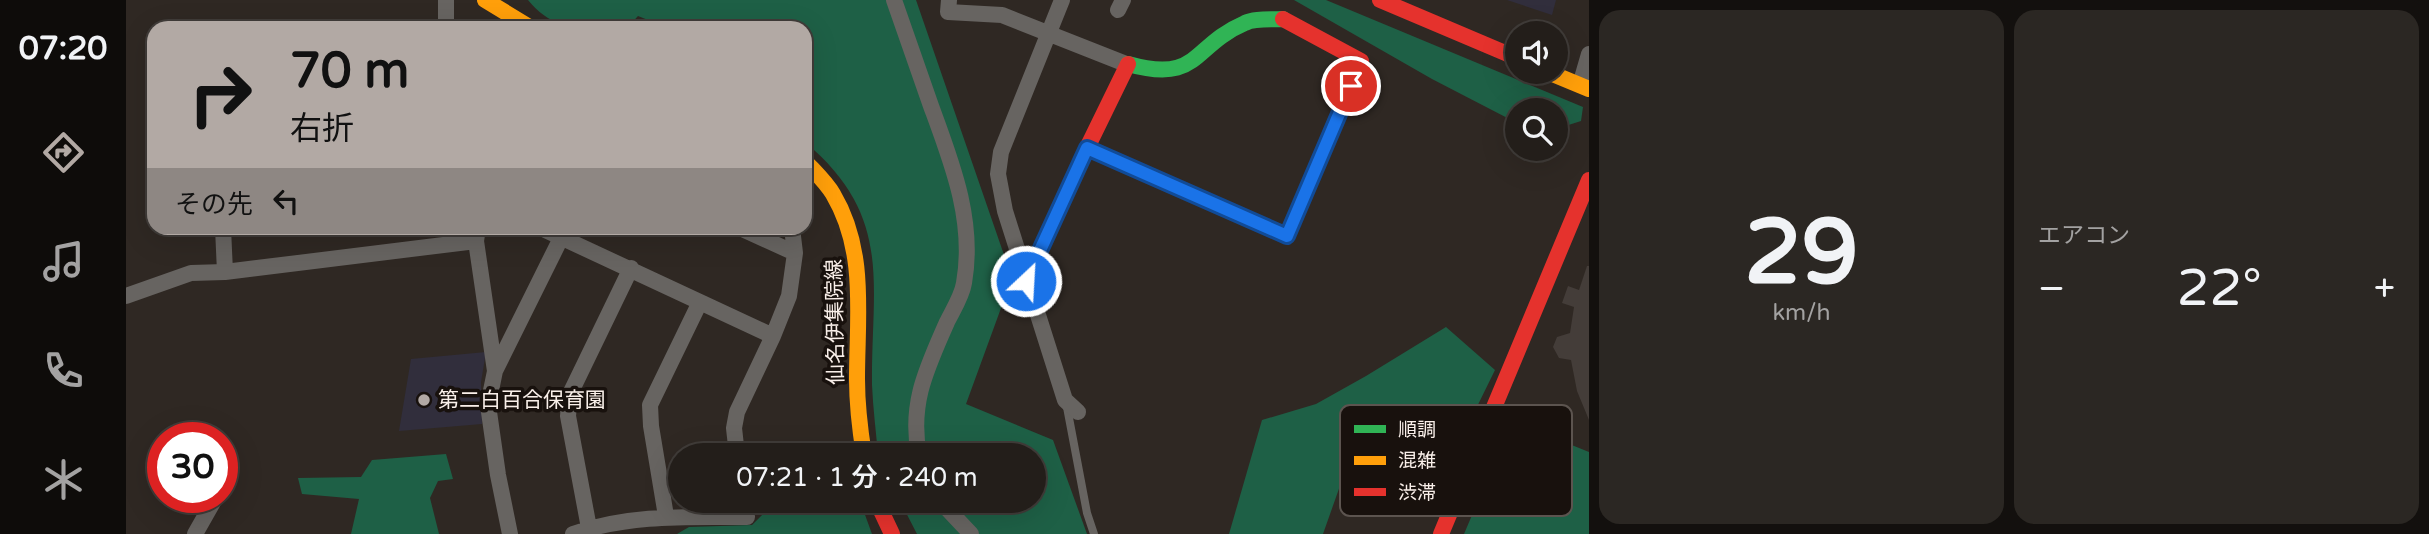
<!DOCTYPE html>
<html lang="ja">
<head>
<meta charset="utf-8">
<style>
	:root { --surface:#231e1a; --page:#2b2723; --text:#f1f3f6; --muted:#a3a2a2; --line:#403c39; --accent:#b2a9a4 }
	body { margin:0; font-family:"Varela Round","Noto Sans JP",sans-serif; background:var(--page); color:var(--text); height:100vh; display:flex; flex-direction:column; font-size:26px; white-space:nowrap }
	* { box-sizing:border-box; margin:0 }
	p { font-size:23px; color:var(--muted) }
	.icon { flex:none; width:38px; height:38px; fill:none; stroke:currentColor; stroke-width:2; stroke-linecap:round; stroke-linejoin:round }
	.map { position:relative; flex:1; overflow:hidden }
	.drawer { display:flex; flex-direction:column; gap:10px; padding:10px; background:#13100e; width:840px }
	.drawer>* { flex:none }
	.hud { position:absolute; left:21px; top:21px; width:665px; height:214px; border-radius:21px; box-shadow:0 7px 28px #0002,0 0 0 2px var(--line); background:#b2a9a4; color:#111; overflow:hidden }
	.buttons { position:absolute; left:1379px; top:21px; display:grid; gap:14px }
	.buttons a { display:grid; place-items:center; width:63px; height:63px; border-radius:50%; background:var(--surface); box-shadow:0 7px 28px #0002,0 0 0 2px var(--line); font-size:35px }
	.speed { position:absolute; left:21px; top:422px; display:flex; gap:14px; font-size:35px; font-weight:700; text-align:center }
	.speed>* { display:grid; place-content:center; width:91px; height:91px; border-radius:50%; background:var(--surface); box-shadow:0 7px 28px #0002,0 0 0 2px var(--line); line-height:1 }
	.speed .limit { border:10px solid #d22; background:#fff; color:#111 }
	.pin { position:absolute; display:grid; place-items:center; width:60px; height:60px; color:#fff; margin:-30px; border:4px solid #fff; border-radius:50%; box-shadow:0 2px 7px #0007 }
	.me { position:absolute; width:77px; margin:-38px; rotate:25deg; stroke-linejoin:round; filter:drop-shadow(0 0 5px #0008) }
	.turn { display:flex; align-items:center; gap:24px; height:147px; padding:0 28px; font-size:32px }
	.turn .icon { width:91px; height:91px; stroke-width:2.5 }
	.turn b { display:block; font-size:49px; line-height:60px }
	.then { display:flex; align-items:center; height:66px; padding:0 28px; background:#0003; gap:14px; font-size:26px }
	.big { font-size:52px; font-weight:600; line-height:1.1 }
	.drawer .card { flex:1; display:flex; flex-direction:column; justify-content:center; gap:10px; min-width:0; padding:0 24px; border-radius:21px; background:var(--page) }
	.drawer .dial { align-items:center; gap:0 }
	.dial b { font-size:91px; line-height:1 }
	.heat { display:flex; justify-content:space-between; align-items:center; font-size:38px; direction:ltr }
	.drawer .tiles { flex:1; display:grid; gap:10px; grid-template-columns:repeat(2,1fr) }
	.trip { position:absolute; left:542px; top:443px; width:378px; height:70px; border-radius:35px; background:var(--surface); box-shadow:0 7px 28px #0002,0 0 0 2px var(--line); font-weight:600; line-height:70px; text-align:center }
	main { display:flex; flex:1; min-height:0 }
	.dock { display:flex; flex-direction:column; width:126px; justify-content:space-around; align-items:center; background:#0e0c0a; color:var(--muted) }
	.dock .icon { width:49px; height:49px }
	.dock .active { color:var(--accent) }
	.dock b { font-size:32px; color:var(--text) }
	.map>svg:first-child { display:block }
	.education { fill:#312e3c }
	.forest { fill:#1e6046 }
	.building { fill:#443d39 }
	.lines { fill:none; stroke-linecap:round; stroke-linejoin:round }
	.lane { stroke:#676461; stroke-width:8 }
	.street { stroke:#676461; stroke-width:16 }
	.fast { stroke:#30b455; stroke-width:16 }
	.slow { stroke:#ff9f0a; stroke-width:16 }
	.jam { stroke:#e5322d; stroke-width:16 }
	.route-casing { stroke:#114b97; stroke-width:18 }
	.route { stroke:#1a73e8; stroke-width:12 }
	.poi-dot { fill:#b2a9a4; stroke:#18110d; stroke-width:2.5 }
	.labels { text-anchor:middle; stroke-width:7; stroke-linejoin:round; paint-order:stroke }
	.street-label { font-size:21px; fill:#f9efe9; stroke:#18110d }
	.poi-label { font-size:21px; fill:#f9efe9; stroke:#18110d; text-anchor:start }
	.key { fill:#18110d; stroke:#5c544f; stroke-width:2 }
	.key-label { font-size:19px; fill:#f9efe9 }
</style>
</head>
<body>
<main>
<nav class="dock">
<b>07:20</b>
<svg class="icon active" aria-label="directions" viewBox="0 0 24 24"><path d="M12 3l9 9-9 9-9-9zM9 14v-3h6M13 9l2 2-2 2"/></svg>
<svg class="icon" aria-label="music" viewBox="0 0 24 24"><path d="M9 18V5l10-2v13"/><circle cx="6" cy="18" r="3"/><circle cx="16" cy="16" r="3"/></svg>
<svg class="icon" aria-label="phone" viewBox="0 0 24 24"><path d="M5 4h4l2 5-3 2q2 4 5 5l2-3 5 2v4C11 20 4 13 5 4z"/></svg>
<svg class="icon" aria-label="climate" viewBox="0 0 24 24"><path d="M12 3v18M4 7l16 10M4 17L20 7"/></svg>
</nav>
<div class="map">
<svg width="1463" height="534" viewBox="0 0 1463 534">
	<rect width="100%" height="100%" fill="#2f2823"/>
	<!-- education -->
	<path class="education" d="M1381,0H1430L1426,15Z
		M360,352L355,382L356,424L273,431L285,359Z"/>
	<!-- forest -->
	<path class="forest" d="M402,0H790L886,278L840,404L927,440L961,534H791L774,501L908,500V455H752C750,432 747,408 746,385C745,283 768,217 679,142V28H542L512,16L501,28C460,28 431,35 402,0Z
		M1168,0H1200L1457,107L1455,121L1430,129V110H1391V123L1306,79Z
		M1320,327L1369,370L1343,423L1314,410L1291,424L1286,437L1278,445L1265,444L1241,464L1221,466L1197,534H1103L1136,420L1190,404L1240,376Z
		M1386,421L1463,452V534H1338Z
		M320,454L327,479L312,481L304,498L313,534H225L233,499L176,494L172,478L235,477L246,460Z
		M650,501H734L746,534H551L563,527L626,525Z"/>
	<!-- building -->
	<path class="building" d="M1461,266H1463V420L1451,391L1445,360L1433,358L1427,347L1431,337L1444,333L1448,307L1436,303L1442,286L1453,290Z"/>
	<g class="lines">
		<!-- lane -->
		<path class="lane" d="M940,402L961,513L968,534"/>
		<!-- street -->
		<path class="street" d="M320,0V28
			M768,0C780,35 793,71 805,106C826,163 849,221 838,283C836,296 827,310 821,322C801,368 783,403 793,455
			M823,0L822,12L876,15L1000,64
			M936,0L875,152L872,174L879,211L939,400L952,412
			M992,10L997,0
			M1454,85L1463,54
			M97,228L99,272
			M352,228L350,241L369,371L362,405L372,475L384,534
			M415,228L647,336
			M614,228L669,253
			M900,281L961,148
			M0,296L65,273L99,272L350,241
			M369,371L435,238
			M611,455L608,428L611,412L647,336L663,296L669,253L666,228
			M96,484H97
			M813,500L845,534
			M540,516L525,426L524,405L574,302
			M463,528L442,416L444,394L505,268
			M69,534L90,497
			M447,534C502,514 563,517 621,517L618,500"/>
		<!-- fast -->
		<path class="fast" d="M1002,64C1074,84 1065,46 1119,23C1129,18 1145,20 1157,19"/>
		<!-- slow -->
		<path class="slow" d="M359,0L405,28
			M1422,72L1463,89
			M679,161C688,171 700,182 707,194C741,251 731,316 731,379C731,405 734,430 738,455"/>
		<!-- jam -->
		<path class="jam" d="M1254,0L1391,58
			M1002,64L961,148L1161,236L1235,61L1157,19
			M750,500L766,534
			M1315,534L1463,180"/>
	</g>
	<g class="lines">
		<!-- route casing -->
		<g class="route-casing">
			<path id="route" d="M900,281L961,148L1161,236L1225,86"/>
		</g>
		<!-- route -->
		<use href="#route" class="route"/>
	</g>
	<!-- markers -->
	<circle class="poi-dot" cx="298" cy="400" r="7"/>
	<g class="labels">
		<!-- street labels -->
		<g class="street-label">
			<text transform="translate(709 322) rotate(-91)" y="7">仙名伊集院線</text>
		</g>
		<!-- poi labels -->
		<g class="poi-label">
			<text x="312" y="407">第二白百合保育園</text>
		</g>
	</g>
	<!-- legend -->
	<rect x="1214" y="405" width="232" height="111" rx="10" class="key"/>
	<rect x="1228" y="425" width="32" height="8" fill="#30b455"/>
	<rect x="1228" y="456" width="32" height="9" fill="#ff9f0a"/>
	<rect x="1228" y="488" width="32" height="8" fill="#e5322d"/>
	<g class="key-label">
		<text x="1272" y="436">順調</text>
		<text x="1272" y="467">混雑</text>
		<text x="1272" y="499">渋滞</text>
	</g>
</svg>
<div class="buttons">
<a><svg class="icon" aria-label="sound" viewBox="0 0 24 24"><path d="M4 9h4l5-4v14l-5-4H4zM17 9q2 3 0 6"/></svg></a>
<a><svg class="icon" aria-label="search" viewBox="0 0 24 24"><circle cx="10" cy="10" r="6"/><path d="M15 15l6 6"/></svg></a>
</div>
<div class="speed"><div class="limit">30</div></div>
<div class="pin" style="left:1225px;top:86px;background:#d93025"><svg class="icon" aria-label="arrive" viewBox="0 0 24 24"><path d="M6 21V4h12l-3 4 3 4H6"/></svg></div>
<svg class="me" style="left:900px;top:281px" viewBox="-20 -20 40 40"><circle r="17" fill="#1a73e8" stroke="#fff" stroke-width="3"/><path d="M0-11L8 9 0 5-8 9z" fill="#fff"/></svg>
<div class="trip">07:21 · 1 分 · 240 m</div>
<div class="hud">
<div class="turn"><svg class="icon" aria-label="right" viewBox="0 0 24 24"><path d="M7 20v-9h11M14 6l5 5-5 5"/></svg><div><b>70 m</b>右折</div></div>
<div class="then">その先<svg class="icon" aria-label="left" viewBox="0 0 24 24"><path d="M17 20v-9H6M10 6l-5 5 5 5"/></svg></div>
</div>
</div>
<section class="drawer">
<div class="tiles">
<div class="card dial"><b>29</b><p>km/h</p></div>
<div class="card"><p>エアコン</p>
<div class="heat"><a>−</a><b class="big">22°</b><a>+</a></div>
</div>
</div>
</section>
</main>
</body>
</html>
